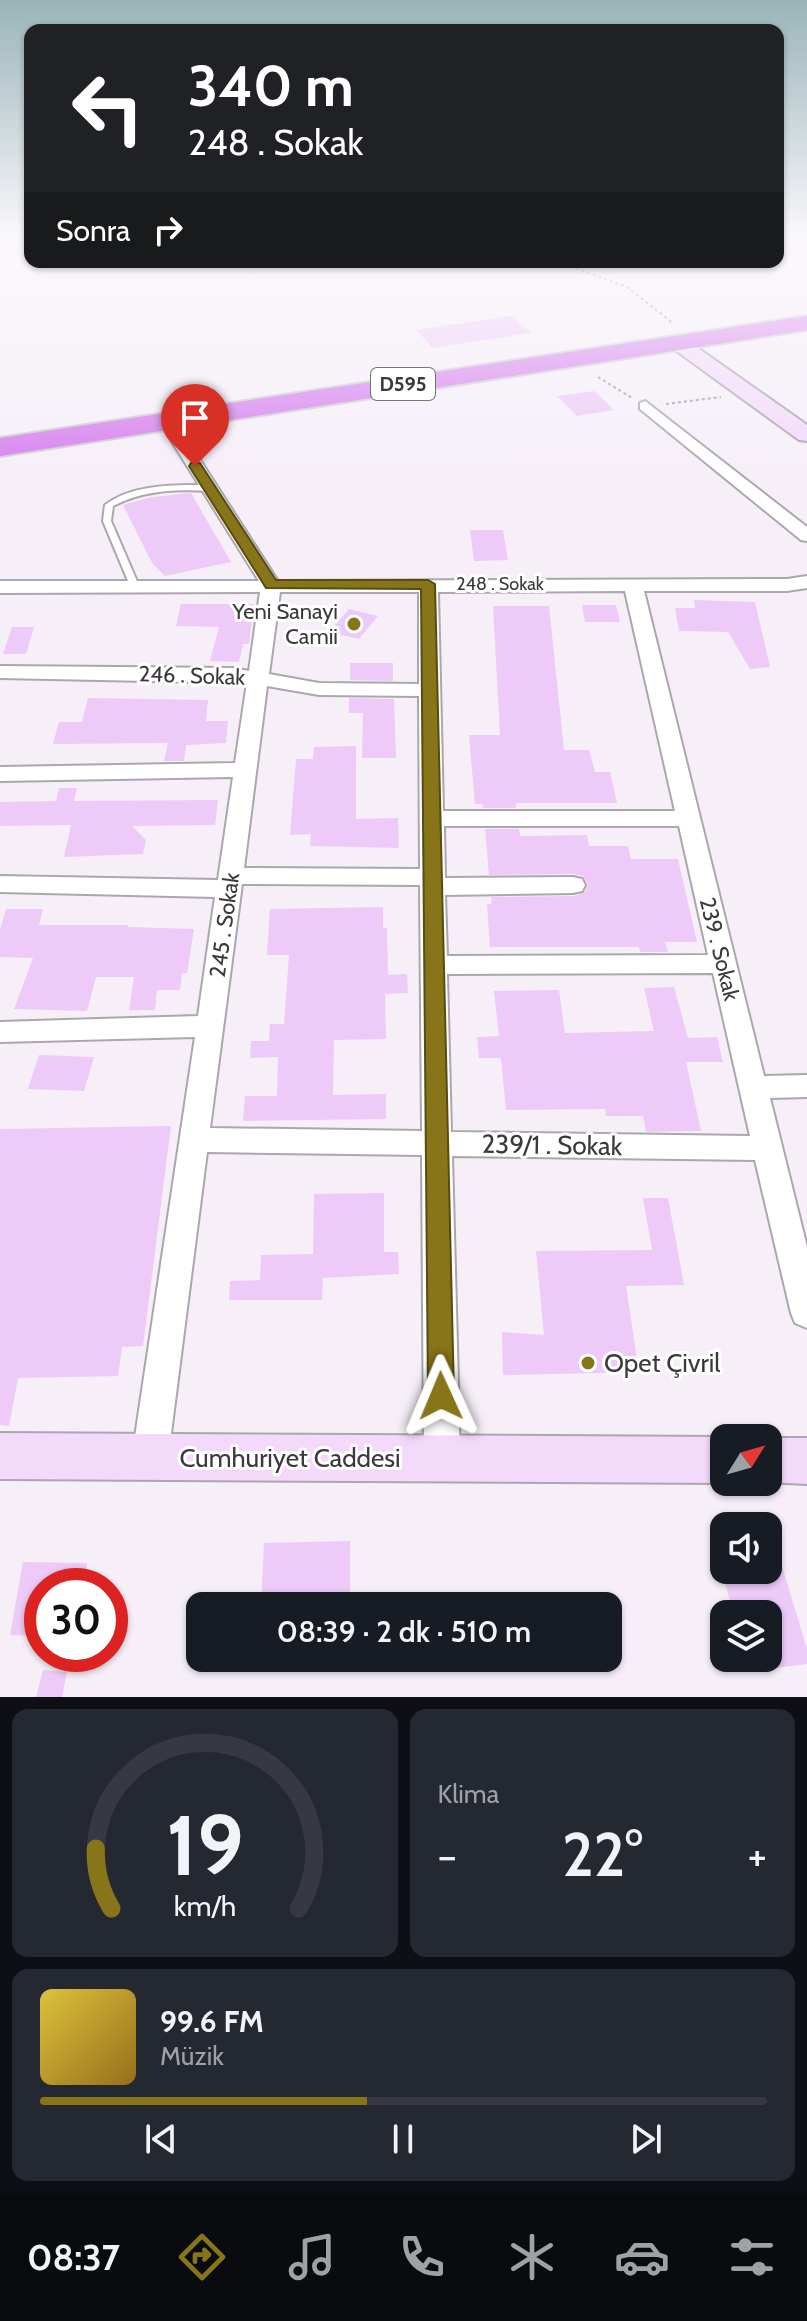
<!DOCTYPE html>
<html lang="tr">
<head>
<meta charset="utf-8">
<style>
	:root { --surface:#171b24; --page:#242831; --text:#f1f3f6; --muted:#9ea1a6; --line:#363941; --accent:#887519 }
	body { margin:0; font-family:Cabin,sans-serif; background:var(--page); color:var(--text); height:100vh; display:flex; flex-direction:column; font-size:30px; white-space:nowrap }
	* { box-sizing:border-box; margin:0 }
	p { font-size:26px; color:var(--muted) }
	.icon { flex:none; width:44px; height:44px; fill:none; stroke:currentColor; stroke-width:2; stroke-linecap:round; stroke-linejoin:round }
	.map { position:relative; height:1697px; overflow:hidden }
	.side { display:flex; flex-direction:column; gap:12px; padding:12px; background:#0d0f14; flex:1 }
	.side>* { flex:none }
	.top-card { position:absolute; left:24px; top:24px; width:760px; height:244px; border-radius:16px; box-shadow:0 2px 6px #0004; background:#202124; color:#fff; overflow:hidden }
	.needle { width:52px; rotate:53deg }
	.fabs { position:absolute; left:710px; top:1424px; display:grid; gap:16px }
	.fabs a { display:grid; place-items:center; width:72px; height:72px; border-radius:16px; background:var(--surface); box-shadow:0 2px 6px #0004; font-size:40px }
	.speed { position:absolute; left:24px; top:1568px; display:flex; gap:16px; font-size:40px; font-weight:700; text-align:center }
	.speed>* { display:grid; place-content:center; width:104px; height:104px; border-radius:50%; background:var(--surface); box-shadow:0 2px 6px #0004; line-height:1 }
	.speed .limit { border:12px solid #d22; background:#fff; color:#111 }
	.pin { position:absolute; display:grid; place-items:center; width:68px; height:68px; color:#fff; margin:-82px -34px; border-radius:50% 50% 50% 0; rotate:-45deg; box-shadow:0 0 8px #0007 }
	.pin .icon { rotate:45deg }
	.me { position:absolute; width:88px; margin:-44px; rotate:359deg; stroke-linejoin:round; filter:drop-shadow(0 0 6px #0008) }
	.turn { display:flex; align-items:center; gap:28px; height:168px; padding:0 32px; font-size:36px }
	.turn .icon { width:104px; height:104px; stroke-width:2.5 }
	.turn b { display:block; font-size:56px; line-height:68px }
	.then { display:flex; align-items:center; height:76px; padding:0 32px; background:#0003; gap:16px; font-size:30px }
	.big { font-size:60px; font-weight:600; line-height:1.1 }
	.side .widget { flex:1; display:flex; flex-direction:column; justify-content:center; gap:12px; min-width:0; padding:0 28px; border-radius:16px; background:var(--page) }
	.side .dial { align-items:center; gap:0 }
	.dial svg { height:208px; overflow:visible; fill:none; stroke:var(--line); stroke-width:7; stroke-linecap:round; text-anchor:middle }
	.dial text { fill:var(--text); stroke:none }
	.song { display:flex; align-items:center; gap:24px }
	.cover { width:96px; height:96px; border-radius:12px; background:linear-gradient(135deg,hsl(50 70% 55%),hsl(40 70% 35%)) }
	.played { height:8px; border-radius:4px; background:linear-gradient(90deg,var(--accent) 45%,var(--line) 45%) }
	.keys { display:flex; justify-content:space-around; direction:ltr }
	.heat { display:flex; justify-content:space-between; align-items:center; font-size:44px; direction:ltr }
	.side .tiles { flex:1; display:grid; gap:12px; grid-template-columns:1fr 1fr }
	.widget:last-child { grid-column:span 2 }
	.trip { position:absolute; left:186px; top:1592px; width:436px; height:80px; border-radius:16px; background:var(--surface); box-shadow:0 2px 6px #0004; font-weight:600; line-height:80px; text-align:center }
	.tabs { display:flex; height:128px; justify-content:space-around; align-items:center; background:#090b0e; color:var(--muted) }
	.tabs .icon { width:56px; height:56px }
	.tabs .on { color:var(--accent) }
	.tabs b { font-size:36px; color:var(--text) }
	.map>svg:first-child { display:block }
	.building { fill:#edcaf8 }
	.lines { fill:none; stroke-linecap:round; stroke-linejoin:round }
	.lane-casing { stroke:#aca6ae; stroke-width:4 }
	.street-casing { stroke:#aca6ae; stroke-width:4 }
	.secondary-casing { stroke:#aca6ae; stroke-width:4 }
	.highway-casing { stroke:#d0cfd0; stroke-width:4 }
	.path { stroke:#a29da3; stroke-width:2; stroke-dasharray:3 3; stroke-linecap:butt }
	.lane { fill:#fff; fill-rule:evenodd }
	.street { fill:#fff; fill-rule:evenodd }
	.secondary { fill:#f3dafa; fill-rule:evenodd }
	.highway { fill:#d682ee; fill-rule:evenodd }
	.route { fill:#887519; stroke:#584c10; stroke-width:2 }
	.poi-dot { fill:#887519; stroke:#fff; stroke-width:3 }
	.labels { text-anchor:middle; stroke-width:6; stroke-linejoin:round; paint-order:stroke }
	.far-street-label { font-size:18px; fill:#3b393c; stroke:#fff }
	.shield { fill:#fff; stroke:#767476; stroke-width:2 }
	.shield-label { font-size:20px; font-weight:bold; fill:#3b393c }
	.poi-label { font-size:22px; fill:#3b393c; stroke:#fff; text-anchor:end }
	.street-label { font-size:22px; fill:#3b393c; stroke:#fff }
	.near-street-label { font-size:26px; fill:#3b393c; stroke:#fff }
	.near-poi-label { font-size:26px; fill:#3b393c; stroke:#fff; text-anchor:start }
</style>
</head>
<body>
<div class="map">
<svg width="807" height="1697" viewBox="0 0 807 1697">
	<rect width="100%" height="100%" fill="#f6eff8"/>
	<!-- building -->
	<path class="building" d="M512,316L531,333L433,348L416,330Z
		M594,391L614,410L577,416L557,396Z
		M191,493L231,562L165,576L152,563L123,505L152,497Z
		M470,530H503L508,560L474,561Z
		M694,600L755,602L770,667L750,669L728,632L679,631L675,608H695Z
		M181,604H254L249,644H243L239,662L210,661L219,627L176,626Z
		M582,605H616L620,622H585Z
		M493,606H549L564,750H589L595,772H610L617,803H516V808H483L482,804H475L469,735H500Z
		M349,609L378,616L359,639L329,632Z
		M12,627H34L26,654H3Z
		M350,663H393V681L350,680Z
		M88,698L208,700L206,721H228L226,743L186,745L184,761H164L168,743L53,744L59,722H82Z
		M349,698L394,699L396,758H362L363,713H349Z
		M356,746V819L398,818L399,848L310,846L311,834L290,835L296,759H313L314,747Z
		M59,788H77L74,801L218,800L215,825L132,826L146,840L143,854L64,857L71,825L0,826V802L56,801Z
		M485,829H519L520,836L587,835L589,846H628L631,859H678L697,942H665L668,952H640L639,947H490L487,904H492L491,897L574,896L585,892L588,884L583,876L573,874L489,875Z
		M383,907V928H387L388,975L407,974L408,993L385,994L386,1039L334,1040L333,1095L386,1094V1119L243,1121L245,1096H277L278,1057L250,1058L251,1041H269L270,1024H284L289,955H267L270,909Z
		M6,909H43L39,925H128V927L194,929L187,973H182L180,990H157L155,1010H129L134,977H96L87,1011L14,1009L33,958L0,957V930Z
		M674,987L688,1038L717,1037L723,1062H686L701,1131L646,1132L643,1116H606L605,1109L506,1110L501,1058H479L477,1037L499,1036L494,991L559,990L565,1033L654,1031L644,988Z
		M39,1055L94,1057L84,1091L28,1089Z
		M171,1126L143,1346L122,1347L118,1376L18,1378L9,1426L0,1425V1129Z
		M384,1193V1252H398L399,1274L323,1278L322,1300H229L230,1281L260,1280L261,1255L313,1254L314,1194Z
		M643,1198H668L684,1285L626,1286L639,1372L503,1375L502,1332L544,1335L536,1251L652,1250Z
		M350,1541V1606H261L264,1543Z
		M23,1562L87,1563L84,1586H42V1636L10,1635Z
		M782,1566L807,1649V1664L768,1669V1614H734L722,1573L768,1570V1567Z
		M43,1670L67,1672L62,1697H36Z"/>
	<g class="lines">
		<!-- lane casing -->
		<g class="lane-casing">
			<path id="lane" d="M197,485H210L214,488L210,491C176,489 144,490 113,506L111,521L139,586L137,588H131L103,521L105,505C130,486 166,485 197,485Z"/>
		</g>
		<!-- street casing -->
		<g class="street-casing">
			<path id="street" d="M645,401L807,527V541L801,540L640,409V403Z
				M167,416L175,421L278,581L787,579L807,576V588L787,591H644L764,1076L807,1075V1097L770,1098L807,1247V1328L795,1323L791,1313L755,1160L452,1156L460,1459L455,1471L442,1476L429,1471L424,1459L422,1155L207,1152L168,1457L163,1469L150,1474L137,1469L132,1457L195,1037L0,1042V1022L198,1016L215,897L0,892V876L218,880L233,777L0,781V767L235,763L247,683L0,678V666L233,668L249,671L260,592L0,593V581H259L159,421ZM625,591L675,811H443L438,592ZM280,592H419V684L319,683L269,674ZM267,686L319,695L419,696L420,869L244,868ZM444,826H679L708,955L447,956L445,895L573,893L582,891L585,885L582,879L573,877L445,878ZM242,884L420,885L422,1131L210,1128ZM713,973L750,1136L451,1132L447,974Z"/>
		</g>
		<!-- secondary casing -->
		<g class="secondary-casing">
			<path id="secondary" d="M678,337L685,339L807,425V441L799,440L671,347L668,343L671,339Z
				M0,1433L724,1437L727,1438H724V1482H727L724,1483L0,1479Z
				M765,1438H807V1484L765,1482H768V1438Z"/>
		</g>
		<!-- highway casing -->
		<g class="highway-casing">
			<path id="highway" d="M807,316V330L0,456V438Z"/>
		</g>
		<!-- path -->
		<path class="path" d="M559,262L627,287L674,324
			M598,377L632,398
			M666,404L721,397"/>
		<!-- lane -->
		<use href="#lane" class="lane"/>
		<!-- street -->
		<use href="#street" class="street"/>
		<!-- secondary -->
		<use href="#secondary" class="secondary"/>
		<!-- highway -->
		<use href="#highway" class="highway"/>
	</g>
	<!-- sky -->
	<linearGradient id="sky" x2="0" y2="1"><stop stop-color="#99b4b8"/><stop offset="0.5" stop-color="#fbf8fc"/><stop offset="1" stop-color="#fbf8fc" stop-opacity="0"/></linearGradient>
	<rect width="807" height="475" fill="url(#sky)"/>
	<!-- route -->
	<path class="route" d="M191,463H200L276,580H428L435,584L454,1396L450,1405L441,1408L431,1405L428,1396L421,589L266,588L189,466Z"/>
	<!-- markers -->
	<g class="poi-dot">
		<circle cx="354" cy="624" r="8"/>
		<circle cx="588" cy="1363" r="8"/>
	</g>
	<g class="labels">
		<!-- far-street labels -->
		<g class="far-street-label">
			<text x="500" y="590">248 . Sokak</text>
		</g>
		<!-- shield labels -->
		<rect class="shield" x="371" y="368" width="64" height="32" rx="6"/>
		<g class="shield-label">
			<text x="403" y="391">D595</text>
		</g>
		<!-- poi labels -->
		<g class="poi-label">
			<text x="338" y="619">Yeni Sanayi<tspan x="338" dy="25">Camii</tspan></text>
		</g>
		<!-- street labels -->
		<g class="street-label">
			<text transform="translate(192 675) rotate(2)" y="8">246 . Sokak</text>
			<text transform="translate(224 925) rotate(-82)" y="8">245 . Sokak</text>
			<text transform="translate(720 949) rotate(76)" y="8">239 . Sokak</text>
		</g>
		<!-- near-street labels -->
		<g class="near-street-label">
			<text transform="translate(552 1145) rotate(1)" y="9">239/1 . Sokak</text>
			<text x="290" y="1467">Cumhuriyet Caddesi</text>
		</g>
		<!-- near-poi labels -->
		<g class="near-poi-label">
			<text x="604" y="1372">Opet Çivril</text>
		</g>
	</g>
</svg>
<div class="fabs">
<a><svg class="needle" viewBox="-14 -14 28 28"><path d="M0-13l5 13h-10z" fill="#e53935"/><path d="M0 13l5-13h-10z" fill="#9ea1a6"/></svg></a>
<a><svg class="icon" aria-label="sound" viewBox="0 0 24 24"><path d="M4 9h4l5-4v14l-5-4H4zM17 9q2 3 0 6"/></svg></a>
<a><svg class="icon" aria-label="layers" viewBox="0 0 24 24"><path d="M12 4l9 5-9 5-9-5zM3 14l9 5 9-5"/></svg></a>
</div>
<div class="speed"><div class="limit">30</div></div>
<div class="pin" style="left:195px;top:466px;background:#d93025"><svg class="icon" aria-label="arrive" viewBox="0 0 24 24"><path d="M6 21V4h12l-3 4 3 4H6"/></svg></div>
<svg class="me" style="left:441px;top:1396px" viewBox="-20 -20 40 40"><path d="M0-17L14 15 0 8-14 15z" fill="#887519" stroke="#fff" stroke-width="4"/></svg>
<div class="trip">08:39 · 2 dk · 510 m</div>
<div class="top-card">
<div class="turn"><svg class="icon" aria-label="left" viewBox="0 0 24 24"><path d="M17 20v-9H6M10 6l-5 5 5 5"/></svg><div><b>340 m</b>248 . Sokak</div></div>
<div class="then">Sonra<svg class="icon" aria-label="right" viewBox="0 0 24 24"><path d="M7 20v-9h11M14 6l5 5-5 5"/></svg></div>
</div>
</div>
<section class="side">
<div class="tiles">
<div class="widget dial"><svg viewBox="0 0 100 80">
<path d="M14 69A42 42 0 1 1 86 69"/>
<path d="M14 69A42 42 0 0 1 8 46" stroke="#887519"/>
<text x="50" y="56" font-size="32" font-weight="700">19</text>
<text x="50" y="72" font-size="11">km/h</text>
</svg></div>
<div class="widget"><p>Klima</p>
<div class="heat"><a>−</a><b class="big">22°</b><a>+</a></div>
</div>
<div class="widget">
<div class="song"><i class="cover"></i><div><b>99.6 FM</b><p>Müzik</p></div></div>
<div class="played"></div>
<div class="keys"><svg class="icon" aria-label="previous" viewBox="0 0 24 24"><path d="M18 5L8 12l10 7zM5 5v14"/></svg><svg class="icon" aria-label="pause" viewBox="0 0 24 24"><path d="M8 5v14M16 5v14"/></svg><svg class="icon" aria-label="next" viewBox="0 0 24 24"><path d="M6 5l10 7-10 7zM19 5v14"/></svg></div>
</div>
</div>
</section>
<nav class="tabs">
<b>08:37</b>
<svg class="icon on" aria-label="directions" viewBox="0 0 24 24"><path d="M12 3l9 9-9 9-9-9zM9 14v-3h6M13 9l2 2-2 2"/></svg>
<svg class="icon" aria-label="music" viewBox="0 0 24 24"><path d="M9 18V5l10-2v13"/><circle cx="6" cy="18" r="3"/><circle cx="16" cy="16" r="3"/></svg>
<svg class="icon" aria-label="phone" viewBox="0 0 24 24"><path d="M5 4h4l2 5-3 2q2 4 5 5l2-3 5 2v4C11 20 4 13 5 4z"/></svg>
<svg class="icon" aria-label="climate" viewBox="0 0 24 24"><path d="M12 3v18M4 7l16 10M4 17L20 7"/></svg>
<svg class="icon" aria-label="car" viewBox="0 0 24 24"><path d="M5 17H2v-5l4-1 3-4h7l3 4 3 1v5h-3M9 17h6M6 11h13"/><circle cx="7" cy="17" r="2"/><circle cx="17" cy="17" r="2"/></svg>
<svg class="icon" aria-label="filters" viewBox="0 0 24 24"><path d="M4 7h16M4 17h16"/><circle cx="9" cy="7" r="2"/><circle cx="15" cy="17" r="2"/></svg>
</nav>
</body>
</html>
